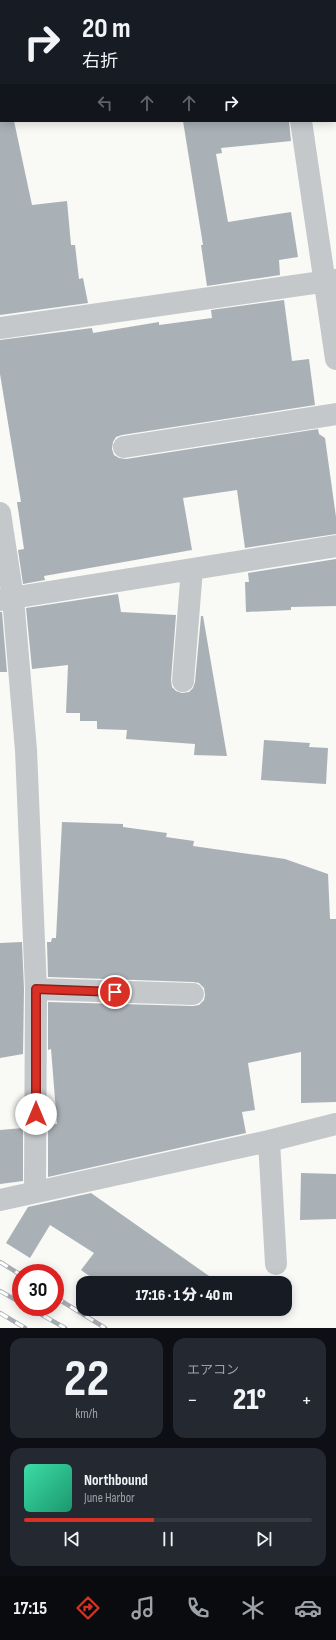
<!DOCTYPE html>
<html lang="ja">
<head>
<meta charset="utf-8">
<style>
	:root { --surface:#171b24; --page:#242831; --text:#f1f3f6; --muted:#9ea1a6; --line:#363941; --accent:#d93025 }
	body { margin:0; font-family:"Sofia Sans Condensed","Noto Sans JP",sans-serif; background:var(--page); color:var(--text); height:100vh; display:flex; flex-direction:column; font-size:15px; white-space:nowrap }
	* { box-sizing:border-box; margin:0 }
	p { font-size:13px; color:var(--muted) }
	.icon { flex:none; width:22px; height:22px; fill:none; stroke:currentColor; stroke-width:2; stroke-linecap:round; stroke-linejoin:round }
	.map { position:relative; height:1328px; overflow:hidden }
	.panel { display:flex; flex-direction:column; gap:10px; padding:10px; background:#0d0f14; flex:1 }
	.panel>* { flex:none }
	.hud { position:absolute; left:0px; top:0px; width:336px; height:122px; box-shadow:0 2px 10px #0003; background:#171b24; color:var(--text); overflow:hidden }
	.speed { position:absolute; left:12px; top:1264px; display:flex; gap:8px; font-size:20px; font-weight:700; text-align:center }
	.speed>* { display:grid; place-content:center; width:52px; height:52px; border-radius:50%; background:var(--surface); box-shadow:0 2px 10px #0003; line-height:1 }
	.speed .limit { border:6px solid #d22; background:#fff; color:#111 }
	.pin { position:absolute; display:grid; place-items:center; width:34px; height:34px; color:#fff; margin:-17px; border:2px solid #fff; border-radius:50%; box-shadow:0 1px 4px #0007 }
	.me { position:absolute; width:44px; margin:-22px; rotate:0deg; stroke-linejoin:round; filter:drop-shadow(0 0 3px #0008) }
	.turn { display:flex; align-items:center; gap:14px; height:84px; padding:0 16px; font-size:18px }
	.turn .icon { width:52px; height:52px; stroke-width:2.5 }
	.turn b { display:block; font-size:28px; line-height:34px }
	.lanes { display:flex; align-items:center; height:38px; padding:0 16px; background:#0003; justify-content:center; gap:20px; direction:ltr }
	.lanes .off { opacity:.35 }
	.big { font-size:30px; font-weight:800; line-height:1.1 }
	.panel .tile { flex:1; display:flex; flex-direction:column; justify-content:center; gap:6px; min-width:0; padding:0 14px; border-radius:12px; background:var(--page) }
	.panel .dial { align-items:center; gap:0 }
	.dial b { font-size:52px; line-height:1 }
	.song { display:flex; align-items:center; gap:12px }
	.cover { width:48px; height:48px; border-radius:6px; background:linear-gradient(135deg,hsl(160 70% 55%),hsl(160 70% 35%)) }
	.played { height:4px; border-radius:2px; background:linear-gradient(90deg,var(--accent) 45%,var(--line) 45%) }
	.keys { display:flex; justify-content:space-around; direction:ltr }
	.heat { display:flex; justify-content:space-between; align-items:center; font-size:22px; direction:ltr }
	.panel .tiles { flex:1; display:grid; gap:10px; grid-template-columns:1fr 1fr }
	.tile:last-child { grid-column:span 2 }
	.trip { position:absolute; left:76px; top:1276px; width:216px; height:40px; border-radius:12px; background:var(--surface); box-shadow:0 2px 10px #0003; font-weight:800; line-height:40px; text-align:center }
	.tab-bar { display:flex; height:64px; justify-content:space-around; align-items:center; background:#090b0e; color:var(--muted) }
	.tab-bar .icon { width:28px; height:28px }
	.tab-bar .on { color:var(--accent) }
	.tab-bar b { font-size:18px; color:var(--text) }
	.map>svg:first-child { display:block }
	.building { fill:#a9b1b7 }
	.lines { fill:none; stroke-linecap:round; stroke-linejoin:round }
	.minor { stroke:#c4c8cb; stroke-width:22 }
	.rail-casing { stroke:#a7acb2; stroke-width:4.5 }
	.rail { stroke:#fff; stroke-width:3; stroke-dasharray:9; stroke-linecap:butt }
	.route-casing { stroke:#8d1f18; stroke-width:10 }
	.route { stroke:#d93025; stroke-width:7 }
</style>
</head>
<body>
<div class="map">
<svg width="336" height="1328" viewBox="0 0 336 1328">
	<rect width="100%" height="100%" fill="#f9f9f6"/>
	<!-- building -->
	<path class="building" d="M0,111L1,121H14L32,205L67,201L71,245H75L79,279L83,278L88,303L0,315Z
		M183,121H289L291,141L221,148L222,153L216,154L228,222L291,212L298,257L279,260L280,275L207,286L201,245H203Z
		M284,300L292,361L309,359L315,405L122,435L116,437L113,442L112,449L114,455L119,458L126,459L318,429L319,434L325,438L336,517V534L245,548L237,490L183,498L192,550L44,576L45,580L23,584L18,550L24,549L17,502H21L0,374V340L92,328L93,333L159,322V325L212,318L211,310Z
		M336,559V606L291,607V610L246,612L245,582H249L248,573Z
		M118,594L121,612L176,615L171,680L172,687L176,691L182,693L189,692L193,688L195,682L201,616H203L227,756L194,755L195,744L126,739L127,730L97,729V721H80V713H66L68,665L32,669L26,608Z
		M0,612H2L7,672H0Z
		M264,740L310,743L309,747L328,748L326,784L261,780Z
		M62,822L123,824V827L167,833L166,837L194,841L193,846L285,859L328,874L330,919H336V1102L301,1103V1052L248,1063L255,1110L242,1112L246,1133L48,1177V1125L57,1124L51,1049L48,1050V1002L193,1006L199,1005L204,1000L205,995L204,988L199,983L193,982L48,977L47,942H51L52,938H56Z
		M22,942L24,989L23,1054L0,1058V943Z
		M23,1128V1181L0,1184V1130Z
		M301,1173L336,1174V1219L300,1220Z
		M91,1193L219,1283H99L81,1270L94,1253L50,1225L30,1258L6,1243L28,1207Z"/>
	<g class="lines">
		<!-- minor -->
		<path class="minor" d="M284,0V1
			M333,1H336
			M0,49H1
			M301,121L336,359
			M0,328L336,280
			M124,447L336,414
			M0,513L13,598L26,750L36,989L35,1191
			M0,600L336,546
			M183,681L192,569
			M36,989L193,994
			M269,1141L276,1264
			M0,1200L269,1141L336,1124"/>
		<!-- rail casing -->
		<g class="rail-casing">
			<path id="rail" d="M0,1262L21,1275
				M0,1291L21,1303
				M55,1297L105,1328
				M28,1307L65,1328
				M0,1313L25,1328"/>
		</g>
		<!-- rail -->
		<use href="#rail" class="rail"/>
	</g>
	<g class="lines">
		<!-- route casing -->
		<g class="route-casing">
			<path id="route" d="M36,1114V989L115,992"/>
		</g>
		<!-- route -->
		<use href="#route" class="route"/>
	</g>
</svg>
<div class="speed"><div class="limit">30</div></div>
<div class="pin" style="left:115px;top:992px;background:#d93025"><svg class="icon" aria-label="arrive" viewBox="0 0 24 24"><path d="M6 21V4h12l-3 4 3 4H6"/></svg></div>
<svg class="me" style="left:36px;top:1114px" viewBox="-20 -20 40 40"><circle r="19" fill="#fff"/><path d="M0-13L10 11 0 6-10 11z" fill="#d93025"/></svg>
<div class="trip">17:16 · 1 分 · 40 m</div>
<div class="hud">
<div class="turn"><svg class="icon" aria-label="right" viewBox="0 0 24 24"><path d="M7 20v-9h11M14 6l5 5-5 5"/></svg><div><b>20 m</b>右折</div></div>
<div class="lanes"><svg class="icon off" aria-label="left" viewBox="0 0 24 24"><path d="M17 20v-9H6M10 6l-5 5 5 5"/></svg><svg class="icon off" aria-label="ahead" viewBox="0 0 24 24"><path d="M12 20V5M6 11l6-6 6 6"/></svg><svg class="icon off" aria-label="ahead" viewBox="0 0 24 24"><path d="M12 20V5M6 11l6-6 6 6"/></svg><svg class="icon" aria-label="right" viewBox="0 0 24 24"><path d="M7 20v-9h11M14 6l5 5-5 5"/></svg></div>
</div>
</div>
<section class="panel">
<div class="tiles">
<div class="tile dial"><b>22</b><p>km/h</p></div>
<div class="tile"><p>エアコン</p>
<div class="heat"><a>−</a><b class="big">21°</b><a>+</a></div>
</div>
<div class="tile">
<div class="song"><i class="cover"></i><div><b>Northbound</b><p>June Harbor</p></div></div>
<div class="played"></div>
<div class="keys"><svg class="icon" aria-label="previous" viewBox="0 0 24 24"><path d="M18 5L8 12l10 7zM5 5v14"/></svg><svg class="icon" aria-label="pause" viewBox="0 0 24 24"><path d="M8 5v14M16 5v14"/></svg><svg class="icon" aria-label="next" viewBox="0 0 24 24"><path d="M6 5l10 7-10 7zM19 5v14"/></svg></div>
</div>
</div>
</section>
<nav class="tab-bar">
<b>17:15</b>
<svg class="icon on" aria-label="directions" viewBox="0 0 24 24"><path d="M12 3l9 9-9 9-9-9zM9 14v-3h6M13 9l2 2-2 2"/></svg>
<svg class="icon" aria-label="music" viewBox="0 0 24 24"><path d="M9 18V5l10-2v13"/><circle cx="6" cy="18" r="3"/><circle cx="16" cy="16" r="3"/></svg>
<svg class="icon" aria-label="phone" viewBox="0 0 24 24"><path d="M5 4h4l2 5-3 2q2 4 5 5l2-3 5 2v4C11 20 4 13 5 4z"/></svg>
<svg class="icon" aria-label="climate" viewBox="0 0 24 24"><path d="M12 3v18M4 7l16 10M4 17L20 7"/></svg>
<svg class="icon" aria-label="car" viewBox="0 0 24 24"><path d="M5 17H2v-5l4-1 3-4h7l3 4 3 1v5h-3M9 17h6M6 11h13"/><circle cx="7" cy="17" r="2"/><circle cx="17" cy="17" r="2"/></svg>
</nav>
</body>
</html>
